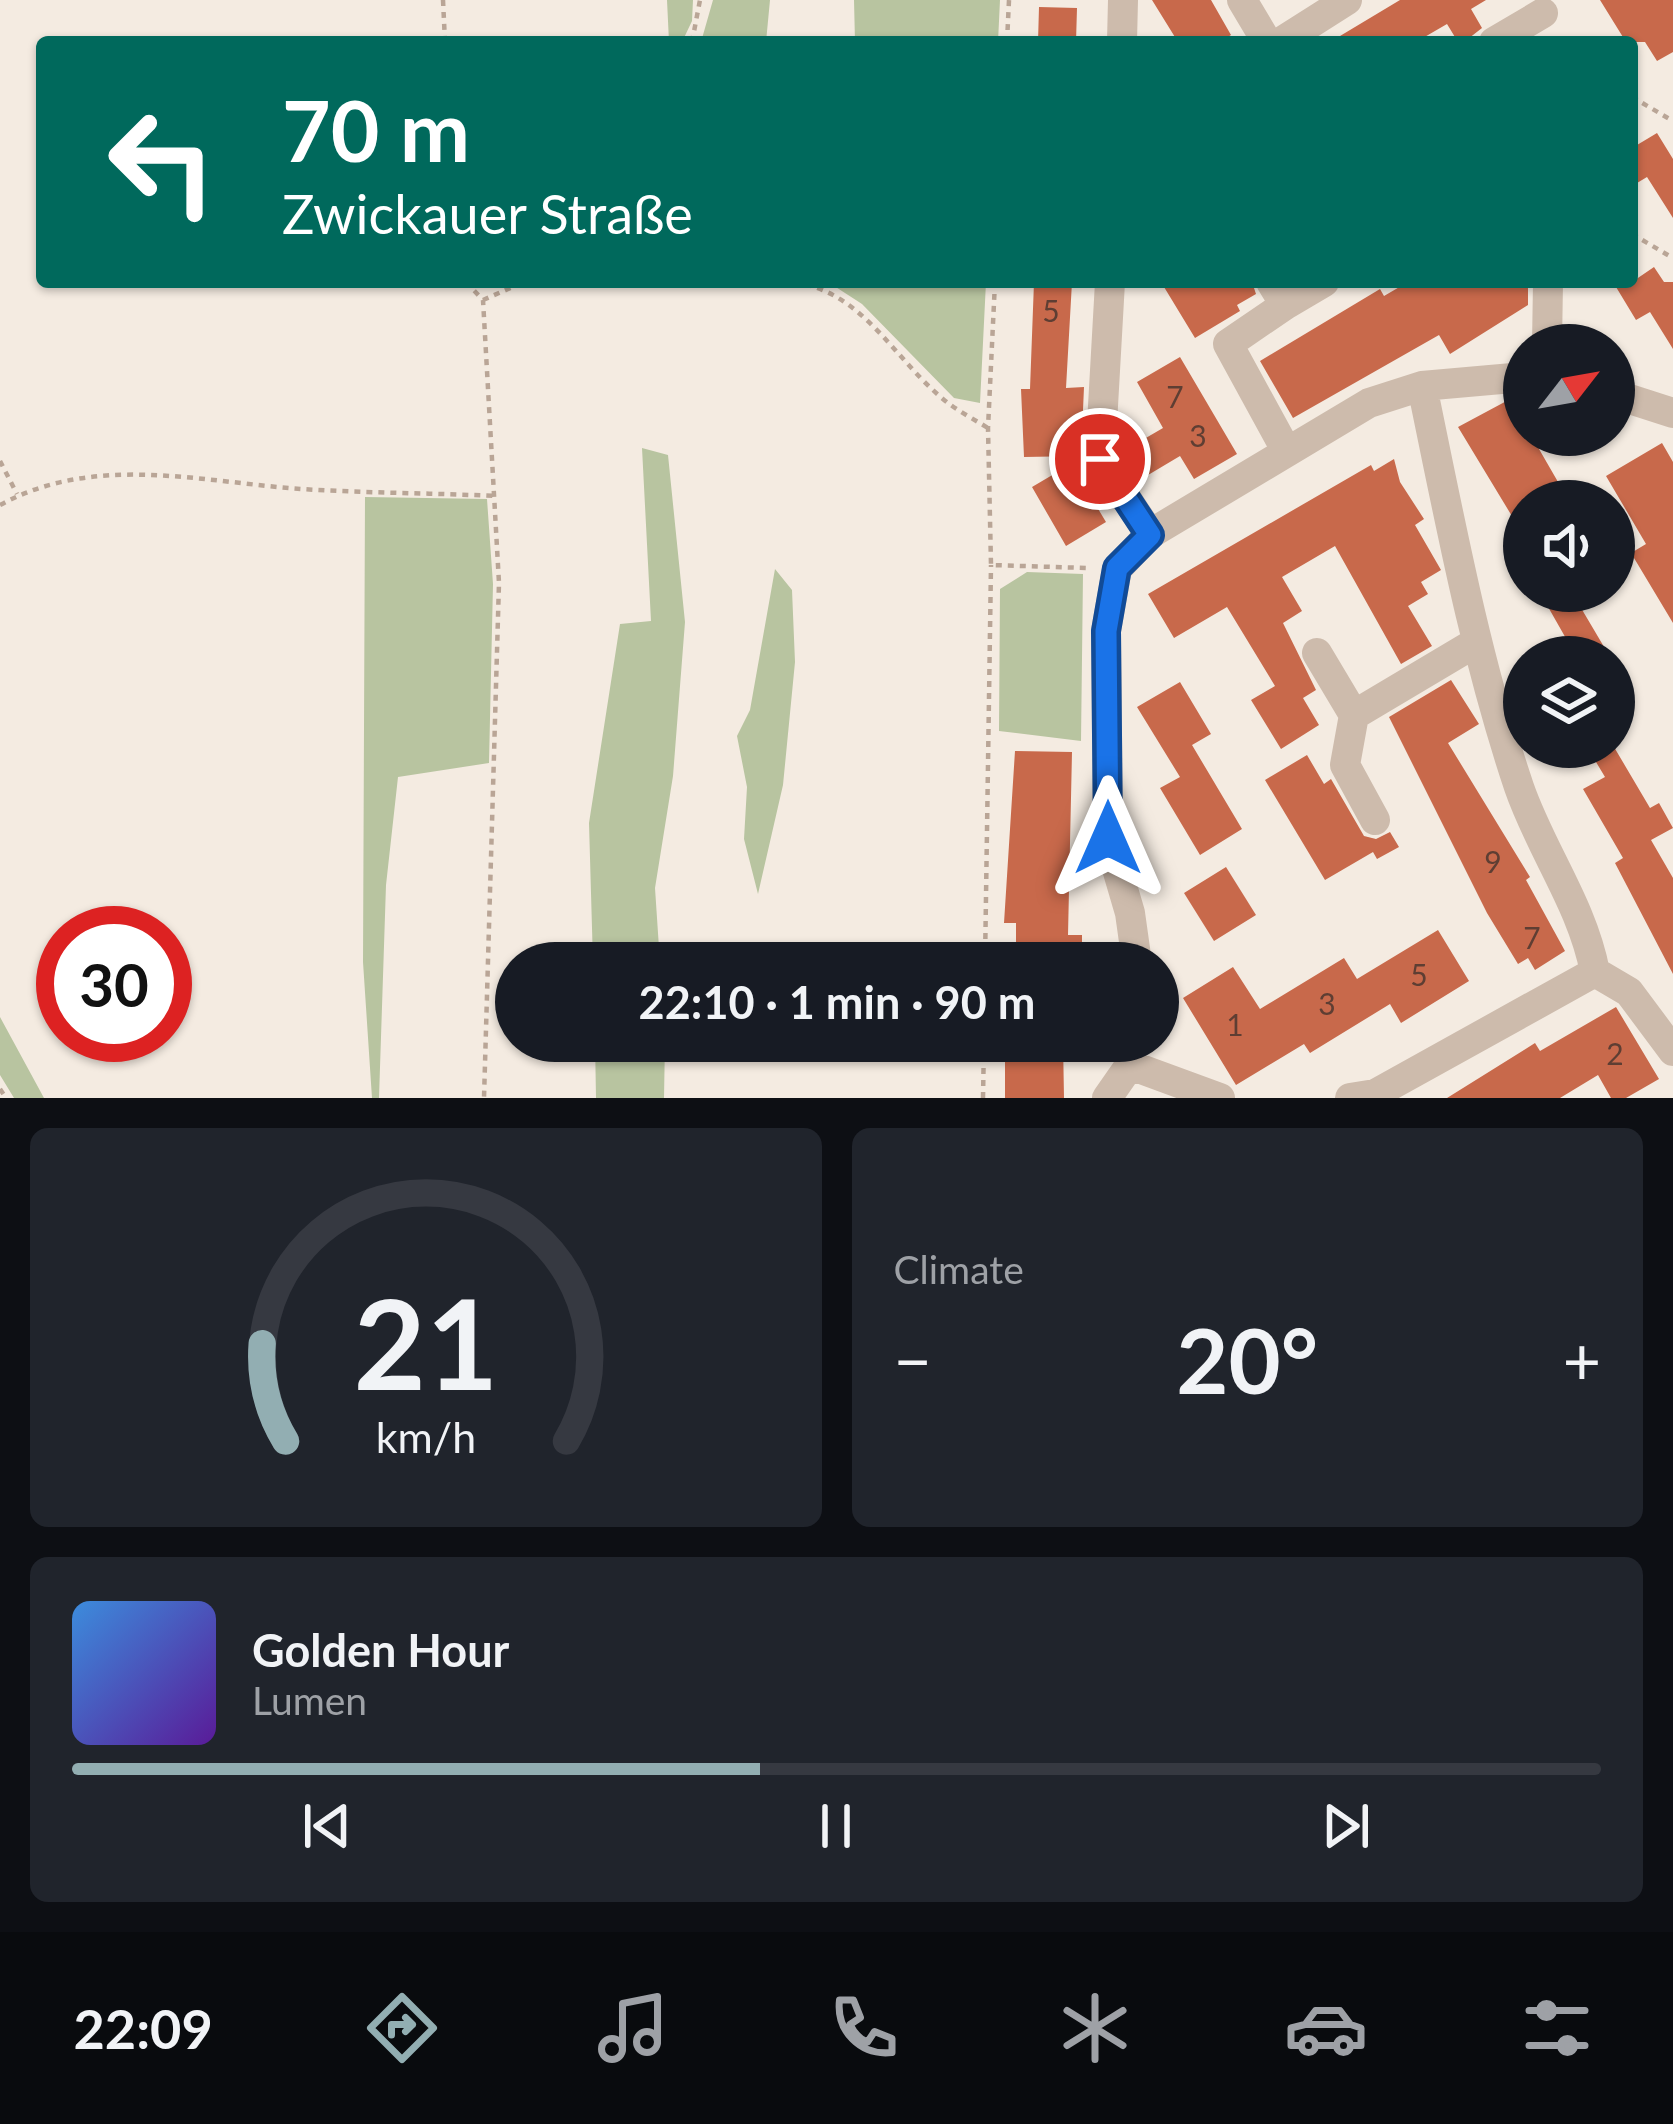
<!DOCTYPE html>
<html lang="en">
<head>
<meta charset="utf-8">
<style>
	:root { --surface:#171b24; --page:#20242c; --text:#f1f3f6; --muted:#9ea1a6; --line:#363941; --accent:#92aeb2 }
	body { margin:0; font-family:Lato,sans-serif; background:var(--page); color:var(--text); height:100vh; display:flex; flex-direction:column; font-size:45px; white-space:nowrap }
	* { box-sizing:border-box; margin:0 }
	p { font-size:39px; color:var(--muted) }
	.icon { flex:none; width:66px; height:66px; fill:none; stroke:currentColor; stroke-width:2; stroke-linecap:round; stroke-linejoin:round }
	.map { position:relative; height:1098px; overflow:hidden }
	.drawer { display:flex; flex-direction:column; gap:30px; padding:30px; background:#0d0f14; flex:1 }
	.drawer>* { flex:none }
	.banner { position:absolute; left:36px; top:36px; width:1602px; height:252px; border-radius:12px; box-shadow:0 3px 9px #0004; background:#00695c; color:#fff; overflow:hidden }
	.needle { width:78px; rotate:59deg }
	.tools { position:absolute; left:1503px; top:324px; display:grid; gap:24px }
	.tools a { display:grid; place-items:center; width:132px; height:132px; border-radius:50%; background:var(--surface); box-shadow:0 3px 9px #0004; font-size:60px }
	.speed { position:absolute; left:36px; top:906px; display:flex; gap:24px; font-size:60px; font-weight:700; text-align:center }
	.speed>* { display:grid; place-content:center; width:156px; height:156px; border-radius:50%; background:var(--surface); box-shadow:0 3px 9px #0004; line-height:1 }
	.speed .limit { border:18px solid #d22; background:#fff; color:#111 }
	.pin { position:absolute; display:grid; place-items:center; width:102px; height:102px; color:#fff; margin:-51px; border:6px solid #fff; border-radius:50%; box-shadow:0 3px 12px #0007 }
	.me { position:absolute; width:132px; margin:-66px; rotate:0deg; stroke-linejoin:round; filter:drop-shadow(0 0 9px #0008) }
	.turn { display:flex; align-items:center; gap:42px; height:252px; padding:0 48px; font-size:54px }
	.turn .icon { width:156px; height:156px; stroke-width:2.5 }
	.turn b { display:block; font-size:84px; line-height:102px }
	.big { font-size:90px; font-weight:700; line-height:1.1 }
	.drawer .widget { flex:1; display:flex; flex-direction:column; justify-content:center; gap:18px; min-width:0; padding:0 42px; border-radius:18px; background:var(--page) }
	.drawer .dial { align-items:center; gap:0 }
	.dial svg { height:312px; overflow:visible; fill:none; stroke:var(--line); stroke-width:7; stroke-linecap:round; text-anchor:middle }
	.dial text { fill:var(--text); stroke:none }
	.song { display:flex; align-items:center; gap:36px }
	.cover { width:144px; height:144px; border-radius:18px; background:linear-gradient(135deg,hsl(210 70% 55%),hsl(270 70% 35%)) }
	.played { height:12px; border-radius:6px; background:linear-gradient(90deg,var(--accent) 45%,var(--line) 45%) }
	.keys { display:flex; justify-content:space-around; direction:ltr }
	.heat { display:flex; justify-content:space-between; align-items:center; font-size:66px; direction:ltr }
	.drawer .tiles { flex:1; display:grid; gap:30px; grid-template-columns:1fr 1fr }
	.widget:last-child { grid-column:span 2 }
	.trip { position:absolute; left:495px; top:942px; width:684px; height:120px; border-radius:60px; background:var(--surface); box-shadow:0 3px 9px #0004; font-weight:700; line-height:120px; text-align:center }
	.menu { display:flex; height:192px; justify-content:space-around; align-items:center; background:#090b0e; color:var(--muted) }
	.menu .icon { width:84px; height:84px }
	.menu .selected { color:var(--accent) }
	.menu b { font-size:54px; color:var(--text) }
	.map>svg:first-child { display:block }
	.green { fill:#b8c4a0 }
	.building { fill:#c8694b }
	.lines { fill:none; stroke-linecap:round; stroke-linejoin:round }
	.path { stroke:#b9a596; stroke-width:4.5; stroke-dasharray:6 6; stroke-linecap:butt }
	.minor { stroke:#cdbbac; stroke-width:30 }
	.route-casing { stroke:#114b97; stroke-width:30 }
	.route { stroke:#1a73e8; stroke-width:21 }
	.labels { text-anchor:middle; stroke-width:12; stroke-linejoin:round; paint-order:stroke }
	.number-label { font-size:30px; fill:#5e3e33 }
</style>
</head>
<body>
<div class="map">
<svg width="1673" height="1098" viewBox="0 0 1673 1098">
	<rect width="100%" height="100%" fill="#f4ebe1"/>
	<!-- green -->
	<path class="green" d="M667,0H693L692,21L682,42H669Z
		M713,0H770L766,42H701Z
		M854,0H1000L998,42H855Z
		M828,282H986L980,403L954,398L862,304Z
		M642,448L668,455L685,622L673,776L655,888L660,963H593L589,823L620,624L651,621Z
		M365,497L487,499L493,584L489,763L398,777L386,885L379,1098H372L363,962Z
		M775,569L792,590L795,662L783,785L758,894L744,839L747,787L737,736L750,710Z
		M1027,572L1083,574L1081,741L999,731L1000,589Z
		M0,1017L44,1098H14L0,1075Z
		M595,1041H665L664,1098H596Z"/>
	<!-- building -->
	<path class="building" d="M1152,0H1211L1231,35L1219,42H1178Z
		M1400,0H1486L1471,9L1482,28L1464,42H1458L1447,24L1416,42H1330Z
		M1600,0H1673V52L1657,61L1645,42H1626Z
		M1039,7L1077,8L1076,42H1038Z
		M1657,133L1673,159V218L1647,177L1632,186V148Z
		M1654,267L1664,282H1673V349L1650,312L1636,320L1613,282H1632Z
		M1034,282H1072L1066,388L1084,387L1081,456L1024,457L1021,389H1030Z
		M1161,282H1252L1256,294L1237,305L1240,311L1195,338Z
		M1408,282H1528V305L1450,354L1439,335L1293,418L1260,361L1380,289L1384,296Z
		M1180,357L1237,454L1194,479L1180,456L1138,481L1120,453L1163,428L1137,382Z
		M1514,397L1524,414V435H1563L1539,449L1569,501H1524V536L1458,427Z
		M1662,443L1673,462V623L1631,553L1646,544L1606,476Z
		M1394,459L1400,482L1424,519L1415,525L1441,570L1421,582L1428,594L1408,606L1432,646L1401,664L1335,546L1282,577L1302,611L1283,623L1316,690L1303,698L1319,725L1281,749L1251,700L1275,686L1227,607L1174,638L1148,594L1371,465L1374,471Z
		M1071,464L1106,522L1066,546L1032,487Z
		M1539,591H1571L1610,657H1542L1568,642Z
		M1451,680L1479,724L1448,743L1530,877L1526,880L1565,951L1535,970L1528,958L1518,964L1487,913L1389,717Z
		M1180,682L1211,734L1192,745L1242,829L1200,855L1160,788L1180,777L1137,707Z
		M1587,747H1614L1650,808L1659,803L1673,828L1651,840L1673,878V974L1615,863L1623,858L1583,789L1605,777Z
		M1015,751L1072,752L1068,935H1082V963H1016V923H1004Z
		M1307,755L1324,784L1331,779L1364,836L1376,839L1390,832L1399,847L1377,859L1373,852L1325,880L1265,780Z
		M1226,867L1256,915L1214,941L1184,893Z
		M1438,930L1469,981L1401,1023L1390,1004L1310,1053L1304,1044L1236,1085L1183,998L1233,967L1260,1009L1344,958L1357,979Z
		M1616,1007L1659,1079L1626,1098H1611L1598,1075L1560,1098H1447L1535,1043L1540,1051Z
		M1005,1041H1063L1064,1098H1005Z"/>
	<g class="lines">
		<!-- path -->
		<path class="path" d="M443,0L445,42
			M692,42L700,0
			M1007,42L1009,0
			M1632,97L1673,121
			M1632,234L1673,258
			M466,282L483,300L499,583L484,1098
			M794,282C866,293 894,361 948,403C960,412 975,420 988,428
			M995,282L988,428L991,565L1087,568
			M483,300L524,282
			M0,461L17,494
			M0,505C95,453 201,482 301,489C366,493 431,493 496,496
			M985,963L991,565
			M0,1089L6,1098
			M983,1098L984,1041"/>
		<!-- minor -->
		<path class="minor" d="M1242,0L1267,42
			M1122,42L1123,0
			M1281,42L1347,0
			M1494,42L1543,13
			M1110,282L1100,459L1150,534
			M1271,282L1285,305L1228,344L1287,452
			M1285,305L1324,282
			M1547,345L1548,282
			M1422,386C1450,521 1475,656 1519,787C1541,851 1582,904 1595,972
			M1614,394L1673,413
			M1317,653L1354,715L1345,765L1375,820
			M1354,715L1475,643
			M1137,963L1130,913L1108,838L1106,631L1117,569L1150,534L1369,403L1422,386L1524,377
			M1595,972L1629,992L1673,1051
			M1130,1065L1220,1098
			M1107,1098L1130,1065L1133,1041
			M1350,1098L1375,1094L1595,972"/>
	</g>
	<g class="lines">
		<!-- route casing -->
		<g class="route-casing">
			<path id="route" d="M1100,459L1150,535L1117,568L1106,631L1108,838"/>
		</g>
		<!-- route -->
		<use href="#route" class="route"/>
	</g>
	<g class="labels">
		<!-- number labels -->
		<g class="number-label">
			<text x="1051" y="322">5</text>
			<text x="1175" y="408">7</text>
			<text x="1198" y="447">3</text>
			<text x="1493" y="873">9</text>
			<text x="1532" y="949">7</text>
			<text x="1419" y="986">5</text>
			<text x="1327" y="1015">3</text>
			<text x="1235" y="1036">1</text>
			<text x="1615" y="1065">2</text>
		</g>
	</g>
</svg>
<div class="tools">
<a><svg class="needle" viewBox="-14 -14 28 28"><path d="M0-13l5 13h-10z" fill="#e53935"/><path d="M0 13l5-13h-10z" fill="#9ea1a6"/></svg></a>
<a><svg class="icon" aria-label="sound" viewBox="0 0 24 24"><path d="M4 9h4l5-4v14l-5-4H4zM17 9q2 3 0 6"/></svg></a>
<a><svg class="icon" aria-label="layers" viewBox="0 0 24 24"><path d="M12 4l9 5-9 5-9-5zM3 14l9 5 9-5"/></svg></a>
</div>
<div class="speed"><div class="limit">30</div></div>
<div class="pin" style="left:1100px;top:459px;background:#d93025"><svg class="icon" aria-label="arrive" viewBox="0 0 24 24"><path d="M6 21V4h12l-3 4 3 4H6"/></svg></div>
<svg class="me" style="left:1108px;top:838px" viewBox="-20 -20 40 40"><path d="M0-17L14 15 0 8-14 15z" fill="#1a73e8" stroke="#fff" stroke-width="4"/></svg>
<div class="trip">22:10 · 1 min · 90 m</div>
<div class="banner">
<div class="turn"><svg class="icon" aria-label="left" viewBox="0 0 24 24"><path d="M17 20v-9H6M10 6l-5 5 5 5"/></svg><div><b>70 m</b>Zwickauer Straße</div></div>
</div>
</div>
<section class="drawer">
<div class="tiles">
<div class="widget dial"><svg viewBox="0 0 100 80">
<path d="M14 69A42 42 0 1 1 86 69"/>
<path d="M14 69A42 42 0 0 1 8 44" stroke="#92aeb2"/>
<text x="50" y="56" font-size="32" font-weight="700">21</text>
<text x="50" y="72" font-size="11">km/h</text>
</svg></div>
<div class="widget"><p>Climate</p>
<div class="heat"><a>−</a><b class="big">20°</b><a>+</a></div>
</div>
<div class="widget">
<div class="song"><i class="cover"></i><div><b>Golden Hour</b><p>Lumen</p></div></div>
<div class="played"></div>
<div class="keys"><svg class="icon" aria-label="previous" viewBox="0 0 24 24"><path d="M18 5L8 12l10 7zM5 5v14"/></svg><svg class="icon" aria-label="pause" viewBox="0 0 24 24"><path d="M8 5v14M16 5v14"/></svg><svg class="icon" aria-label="next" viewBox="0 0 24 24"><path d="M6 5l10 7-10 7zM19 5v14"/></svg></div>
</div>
</div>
</section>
<nav class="menu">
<b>22:09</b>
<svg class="icon selected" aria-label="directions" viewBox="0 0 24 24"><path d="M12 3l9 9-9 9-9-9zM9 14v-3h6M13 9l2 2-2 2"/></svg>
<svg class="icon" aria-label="music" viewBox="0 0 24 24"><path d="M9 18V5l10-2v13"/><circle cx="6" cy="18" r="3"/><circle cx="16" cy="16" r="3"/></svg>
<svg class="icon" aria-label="phone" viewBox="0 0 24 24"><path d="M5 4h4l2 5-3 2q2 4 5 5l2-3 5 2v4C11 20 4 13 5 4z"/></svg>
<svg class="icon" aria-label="climate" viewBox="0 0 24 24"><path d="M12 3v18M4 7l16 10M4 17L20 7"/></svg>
<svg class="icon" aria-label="car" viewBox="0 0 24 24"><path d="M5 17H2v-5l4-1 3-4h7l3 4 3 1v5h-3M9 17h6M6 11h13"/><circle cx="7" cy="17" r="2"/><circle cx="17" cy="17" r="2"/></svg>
<svg class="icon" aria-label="filters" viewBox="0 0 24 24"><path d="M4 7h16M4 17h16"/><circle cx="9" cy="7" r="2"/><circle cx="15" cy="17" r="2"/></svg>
</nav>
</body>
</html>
